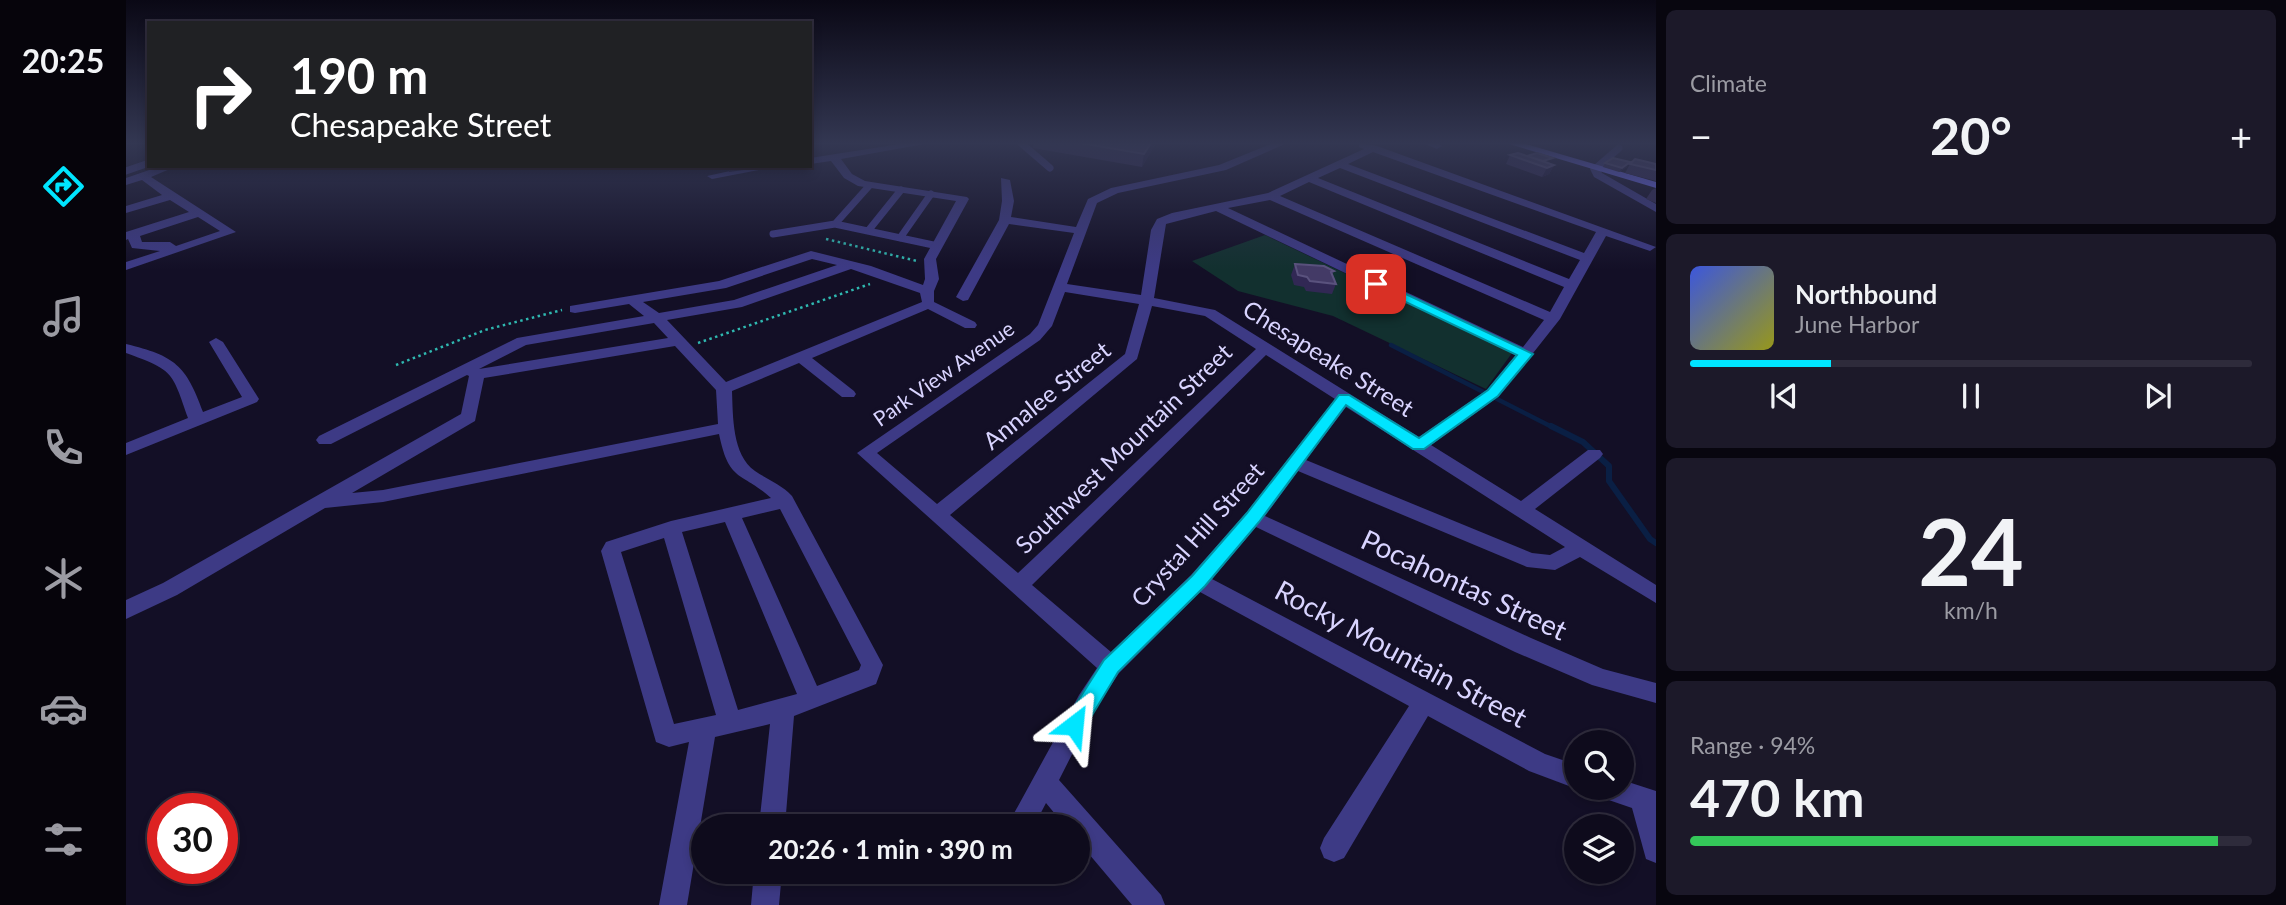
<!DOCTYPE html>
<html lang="en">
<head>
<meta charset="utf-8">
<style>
	:root { --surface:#0e0b1c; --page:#1c1929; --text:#f1f3f6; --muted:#9b9ba3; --line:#2e2b3b; --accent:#00e5ff }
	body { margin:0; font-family:Lato,sans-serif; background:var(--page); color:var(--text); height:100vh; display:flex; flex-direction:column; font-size:26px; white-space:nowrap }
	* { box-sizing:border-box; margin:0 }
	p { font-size:23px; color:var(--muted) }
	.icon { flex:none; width:38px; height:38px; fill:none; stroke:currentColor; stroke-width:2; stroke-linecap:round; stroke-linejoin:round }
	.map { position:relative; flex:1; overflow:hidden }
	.side { display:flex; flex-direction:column; gap:10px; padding:10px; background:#08060f; width:630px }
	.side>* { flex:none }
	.hud { position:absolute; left:21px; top:21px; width:665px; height:147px; border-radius:0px; box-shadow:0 4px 10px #0003,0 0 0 2px var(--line); background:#202124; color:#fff; overflow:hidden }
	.tools { position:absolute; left:1438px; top:730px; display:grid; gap:14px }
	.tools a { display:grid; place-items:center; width:70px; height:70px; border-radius:50%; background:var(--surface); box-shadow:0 4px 10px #0003,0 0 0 2px var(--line); font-size:35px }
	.speed { position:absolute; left:21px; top:793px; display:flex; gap:14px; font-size:35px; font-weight:700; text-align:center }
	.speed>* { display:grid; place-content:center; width:91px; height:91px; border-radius:50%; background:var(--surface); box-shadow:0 4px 10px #0003,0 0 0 2px var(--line); line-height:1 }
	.speed .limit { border:10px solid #d22; background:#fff; color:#111 }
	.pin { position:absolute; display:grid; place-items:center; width:60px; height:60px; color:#fff; margin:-30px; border-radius:14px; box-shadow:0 4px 10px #0006 }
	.me { position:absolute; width:77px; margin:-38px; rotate:29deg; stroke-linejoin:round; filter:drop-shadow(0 0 5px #0008) }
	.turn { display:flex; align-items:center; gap:24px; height:147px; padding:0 28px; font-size:32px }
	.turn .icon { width:91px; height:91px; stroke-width:2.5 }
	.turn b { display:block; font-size:49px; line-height:60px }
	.big { font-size:52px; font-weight:700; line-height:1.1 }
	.side .widget { flex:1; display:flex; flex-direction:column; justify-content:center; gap:10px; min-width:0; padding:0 24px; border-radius:10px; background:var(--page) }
	.side .dial { align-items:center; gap:0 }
	.dial b { font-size:91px; line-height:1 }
	.song { display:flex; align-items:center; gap:21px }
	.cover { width:84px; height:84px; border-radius:10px; background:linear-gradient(135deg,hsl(230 70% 55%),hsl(60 70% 35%)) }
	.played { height:7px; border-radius:4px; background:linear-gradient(90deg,var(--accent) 25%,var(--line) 25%) }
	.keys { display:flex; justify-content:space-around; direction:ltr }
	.heat { display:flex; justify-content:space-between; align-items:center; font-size:38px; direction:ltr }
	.charge { height:10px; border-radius:5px; background:linear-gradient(90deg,#34c759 94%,var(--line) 0) }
	.trip { position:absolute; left:565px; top:814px; width:399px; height:70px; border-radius:35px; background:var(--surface); box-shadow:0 4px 10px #0003,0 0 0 2px var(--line); font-weight:700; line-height:70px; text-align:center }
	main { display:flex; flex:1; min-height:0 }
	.tab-bar { display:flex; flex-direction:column; width:126px; justify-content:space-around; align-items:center; background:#06040b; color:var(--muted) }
	.tab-bar .icon { width:49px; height:49px }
	.tab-bar .active { color:var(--accent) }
	.tab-bar b { font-size:32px; color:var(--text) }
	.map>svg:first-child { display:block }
	.green { fill:#12302f }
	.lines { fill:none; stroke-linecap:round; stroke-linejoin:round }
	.stream-far1 { stroke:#0a1f44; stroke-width:4.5 }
	.stream { stroke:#0a1f44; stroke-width:6 }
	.path { stroke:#2fb8b0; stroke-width:2.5; stroke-dasharray:2.5 3.5; stroke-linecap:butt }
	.lane { stroke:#3d3a85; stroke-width:7 }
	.street { fill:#3d3a85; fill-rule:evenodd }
	.secondary { fill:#6f6bff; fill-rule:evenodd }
	.wall { fill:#312854 }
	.shaded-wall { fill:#1d163a }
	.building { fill:#433a66; stroke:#5a527e; stroke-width:2 }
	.route { fill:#00e5ff; stroke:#0095a6; stroke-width:2 }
	.labels { text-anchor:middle; stroke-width:7; stroke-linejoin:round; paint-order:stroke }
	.far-street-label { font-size:21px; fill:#d9d4ff; stroke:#130f26 }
	.street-label { font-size:24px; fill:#d9d4ff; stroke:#130f26 }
	.near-street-label { font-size:28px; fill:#d9d4ff; stroke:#130f26 }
</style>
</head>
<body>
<main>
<nav class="tab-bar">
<b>20:25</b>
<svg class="icon active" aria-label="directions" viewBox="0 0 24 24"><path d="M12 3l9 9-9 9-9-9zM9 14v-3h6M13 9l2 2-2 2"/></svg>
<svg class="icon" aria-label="music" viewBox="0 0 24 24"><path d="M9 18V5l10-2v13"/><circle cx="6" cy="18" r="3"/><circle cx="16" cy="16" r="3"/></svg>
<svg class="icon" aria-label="phone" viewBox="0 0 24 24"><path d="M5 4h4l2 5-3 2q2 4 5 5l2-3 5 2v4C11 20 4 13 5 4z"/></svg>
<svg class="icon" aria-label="climate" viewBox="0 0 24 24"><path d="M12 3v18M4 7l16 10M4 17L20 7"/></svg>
<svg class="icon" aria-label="car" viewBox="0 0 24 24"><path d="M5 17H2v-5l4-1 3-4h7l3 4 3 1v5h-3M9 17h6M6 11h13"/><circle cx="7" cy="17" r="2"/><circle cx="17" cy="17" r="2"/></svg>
<svg class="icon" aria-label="filters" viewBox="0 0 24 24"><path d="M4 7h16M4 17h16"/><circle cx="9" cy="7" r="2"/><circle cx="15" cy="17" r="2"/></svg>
</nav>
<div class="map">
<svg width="1530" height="905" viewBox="0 0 1530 905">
	<rect width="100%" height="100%" fill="#130f26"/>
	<!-- green -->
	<path class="green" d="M1139,235L1386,353L1360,389L1207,316L1112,291L1066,261Z"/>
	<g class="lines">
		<!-- stream-far1 -->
		<path class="stream-far1" d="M1265,345L1428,428"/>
		<!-- stream -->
		<path class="stream" d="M1425,426L1457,442L1483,466V481L1524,539L1530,543"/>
		<!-- path -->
		<path class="path" d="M700,239L791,261
			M572,343L744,284
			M270,365L359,330L436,310"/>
		<!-- lane -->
		<path class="lane" d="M895,143L924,168
			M1469,169L1493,148
			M0,171L23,163
			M709,224L743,186
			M742,231L775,190
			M647,234L709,224L812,246
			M774,238L805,194"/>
		<!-- street -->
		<path class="street" d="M780,143H804L715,159L726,174L739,181L841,197L843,199L810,259L813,279L808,291V302L849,322L851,325L849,328H839L802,309L686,358L728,391L730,394L728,397H716L673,363L606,391C607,416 606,455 629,471C642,480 655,484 666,496L757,665L750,684L668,716L659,826H633L644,724L589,737L561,905H533L563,742L543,747L530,742L475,551L480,542L545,521L645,498C615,471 603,483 593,434L257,502L199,508L51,595L0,619V600L37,583L335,414L343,376L341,375L205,444H193L190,440L193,436L391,338L518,316L503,304L449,313L444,312V306L593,281L685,251L745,266L797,285L799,279L798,259L830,201L732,186L718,178L705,161L684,164V158ZM686,259L711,265L608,300L533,313L517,302L600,288ZM725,269L794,293L796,302L600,382L541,320L616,307ZM528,323L542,338L353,369L400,345ZM549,346L590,390L592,424L257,490L226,493L349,421L358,378ZM654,509L735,665L733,670L691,686L616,518ZM599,522L671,694L612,710L556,532ZM538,538L590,715L548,724L495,552Z
			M1147,143H1161L1100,170L992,193L971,203L941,284L1015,295L1025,230L1031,219L1046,213L1142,193L1238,149L1233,147V143L1251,146L1530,247L1524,251L1480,236L1434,319L1373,396L1305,445L1395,501L1462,450H1474L1477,454L1474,458L1409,509L1530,585V603L1454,557L1429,570L1401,567L1172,471L1139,516L1405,638L1477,669L1530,683V703L1466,685L1389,652L1130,527L1086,579L1419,754L1451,765V788H1455L1451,789L1403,771L1302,716L1218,858L1208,862L1198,858L1194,848L1198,838L1283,706L1074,592L993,673L969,709L933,780L1035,895L1039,905H1006L952,841V826H939L920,803L908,826H881L953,695L971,668L731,453L904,334L912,325L948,233L883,224L842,300L837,301L830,297L873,220L876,201L875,178L884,180L888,201L885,217L950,227L962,199L985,188L1093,165ZM1247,152L1470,232L1458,253L1222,164ZM1214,168L1454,260L1443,279L1192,178ZM1183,182L1438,287L1424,312L1154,196ZM1144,200L1418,320L1397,347L1102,208ZM1090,211L1390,355L1361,390L1293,437L1089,310L1028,298L1040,224ZM939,292L1013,304L999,354L811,504L751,453L914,340L926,326ZM1026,306L1079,316L1130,349L892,573L824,515L1011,359ZM1140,355L1209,399L1120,513L1065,575L985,652L906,585ZM1220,407L1439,547L1424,555L1406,553L1180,460Z
			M1296,143H1312L1316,146L1311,149Z
			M35,166H51L25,177L110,232L0,270V262L34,251L6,248L2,239L0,240V232L63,212L44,200L0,213V206L36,195L16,180L0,185V178ZM72,217L94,231L50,246L44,242H16L14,236Z
			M627,166H654L586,179L581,176Z
			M1465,167H1473L1476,173L1530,204V212L1468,177L1464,169Z
			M90,338L97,342L133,399L131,402L0,455V443L62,418C46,371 47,370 0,353V344C49,356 60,365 77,412L116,397L83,342Z
			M1496,780L1530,791V863L1520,859L1506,808L1474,797L1470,788H1496Z
			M628,872H656L653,905H625Z"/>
		<!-- secondary -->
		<path class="secondary" d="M1380,143H1396L1530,182V188Z"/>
	</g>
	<!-- wall -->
	<path class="wall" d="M907,143H1030L1016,167L907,148Z
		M1384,155L1424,162L1422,163L1428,165L1423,174L1416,177L1380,164Z
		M1479,163L1501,167L1493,172L1477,167Z
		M1504,164H1530V181L1499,173Z
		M1530,188V203L1520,199L1526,190Z
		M1169,264L1208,271L1206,275L1210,284L1206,294L1180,291L1178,287L1168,285L1165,275Z"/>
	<!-- shaded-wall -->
	<path class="shaded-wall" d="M1025,143H1030L1016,167L1018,154Z
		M1504,162L1501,167L1493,172L1496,168Z
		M1428,165L1423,174L1416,177L1421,168Z
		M575,166H590L575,168Z
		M602,166H632V168L603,172Z"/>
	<!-- building -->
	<path class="building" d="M954,143H1025L1018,154Z
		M1392,153L1428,165L1421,168L1384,155Z
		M1411,153L1427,158L1417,161L1401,156Z
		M1487,158L1504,162L1496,168L1479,163Z
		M1509,159L1530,164V170L1504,164Z
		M1169,264L1198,266L1208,271L1205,272L1210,284L1184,281L1181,277L1172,275Z"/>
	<!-- sky -->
	<linearGradient id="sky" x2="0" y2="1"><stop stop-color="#0a0815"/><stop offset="0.53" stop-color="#333752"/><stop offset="1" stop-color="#333752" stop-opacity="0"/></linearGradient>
	<rect width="1530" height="270" fill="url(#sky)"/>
	<!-- route -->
	<path class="route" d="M1250,280L1407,354L1372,396L1298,449H1287L1220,405L1133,522L1079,586L992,672L956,732L948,735L941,732L938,725L941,718L978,660L1066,576L1121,513L1213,395H1223L1293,438L1362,390L1391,355L1246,286L1244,284Z"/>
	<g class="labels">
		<!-- far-street labels -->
		<g class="far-street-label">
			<text transform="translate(818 374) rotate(-35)" y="7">Park View Avenue</text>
		</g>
		<!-- street labels -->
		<g class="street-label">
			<text transform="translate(1202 359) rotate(32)" y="8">Chesapeake Street</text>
			<text transform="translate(921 396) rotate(-39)" y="8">Annalee Street</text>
			<text transform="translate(998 449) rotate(-44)" y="8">Southwest Mountain Street</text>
			<text transform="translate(1072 535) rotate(-48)" y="8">Crystal Hill Street</text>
		</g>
		<!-- near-street labels -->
		<g class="near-street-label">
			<text transform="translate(1338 585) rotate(25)" y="10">Pocahontas Street</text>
			<text transform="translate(1275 654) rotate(28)" y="10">Rocky Mountain Street</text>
		</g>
	</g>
</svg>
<div class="tools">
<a><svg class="icon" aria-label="search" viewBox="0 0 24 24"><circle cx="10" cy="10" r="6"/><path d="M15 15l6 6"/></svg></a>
<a><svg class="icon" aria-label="layers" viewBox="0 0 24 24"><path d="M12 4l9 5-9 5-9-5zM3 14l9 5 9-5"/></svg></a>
</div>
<div class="speed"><div class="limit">30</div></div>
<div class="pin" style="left:1250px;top:284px;background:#d93025"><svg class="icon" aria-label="arrive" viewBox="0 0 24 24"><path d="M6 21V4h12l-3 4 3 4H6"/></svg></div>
<svg class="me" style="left:948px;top:725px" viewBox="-20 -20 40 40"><path d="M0-17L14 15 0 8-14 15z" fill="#00e5ff" stroke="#fff" stroke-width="4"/></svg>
<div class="trip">20:26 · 1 min · 390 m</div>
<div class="hud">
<div class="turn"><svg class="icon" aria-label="right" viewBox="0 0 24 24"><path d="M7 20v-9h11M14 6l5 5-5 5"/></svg><div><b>190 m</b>Chesapeake Street</div></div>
</div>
</div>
<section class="side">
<div class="widget"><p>Climate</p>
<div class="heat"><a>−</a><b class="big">20°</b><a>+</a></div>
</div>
<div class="widget">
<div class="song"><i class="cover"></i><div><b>Northbound</b><p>June Harbor</p></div></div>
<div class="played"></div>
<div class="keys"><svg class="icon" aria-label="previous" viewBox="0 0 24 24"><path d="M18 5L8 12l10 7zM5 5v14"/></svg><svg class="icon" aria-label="pause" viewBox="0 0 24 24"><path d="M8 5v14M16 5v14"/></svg><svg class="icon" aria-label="next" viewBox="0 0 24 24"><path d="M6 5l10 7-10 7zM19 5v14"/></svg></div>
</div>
<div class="widget dial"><b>24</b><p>km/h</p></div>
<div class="widget"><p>Range · 94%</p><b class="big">470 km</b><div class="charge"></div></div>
</section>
</main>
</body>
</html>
